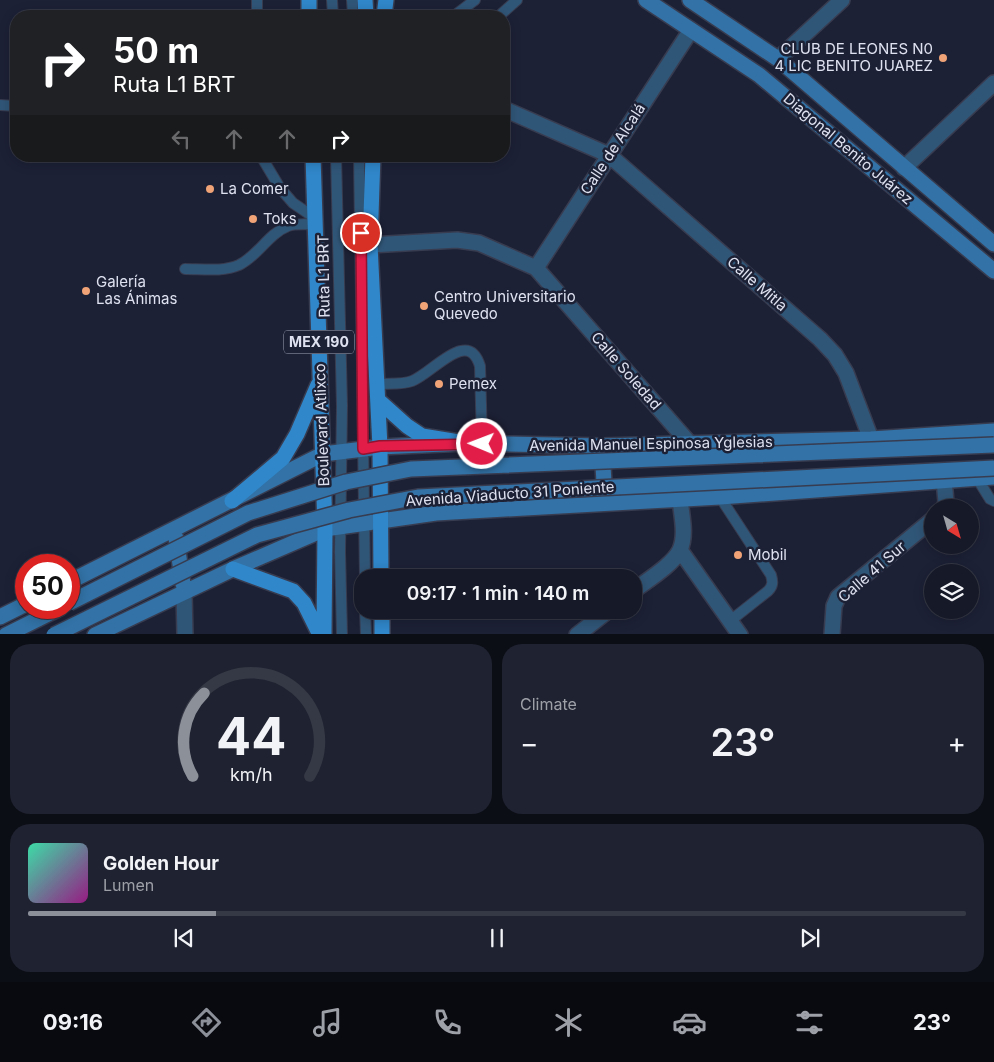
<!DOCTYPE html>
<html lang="en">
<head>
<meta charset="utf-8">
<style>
	:root { --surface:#161928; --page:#1f2230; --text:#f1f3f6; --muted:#9ea0a8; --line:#353845; --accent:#8c9099 }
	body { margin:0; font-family:Inter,sans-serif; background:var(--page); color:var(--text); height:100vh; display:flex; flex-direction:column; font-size:19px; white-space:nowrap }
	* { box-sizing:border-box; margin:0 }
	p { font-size:16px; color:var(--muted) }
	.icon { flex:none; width:28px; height:28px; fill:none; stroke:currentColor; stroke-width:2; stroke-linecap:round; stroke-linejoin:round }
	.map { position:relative; height:634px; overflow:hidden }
	.details { display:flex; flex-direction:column; gap:10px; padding:10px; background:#0c0e16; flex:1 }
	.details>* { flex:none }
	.hud { position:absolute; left:10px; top:10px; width:500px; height:152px; border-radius:20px; box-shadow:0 2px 12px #0003,0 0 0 1px var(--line); background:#202124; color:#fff; overflow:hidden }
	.needle { width:32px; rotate:143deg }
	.buttons { position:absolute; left:924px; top:499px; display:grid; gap:10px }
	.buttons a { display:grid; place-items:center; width:55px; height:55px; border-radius:50%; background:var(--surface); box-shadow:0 2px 12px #0003,0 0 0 1px var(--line); font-size:25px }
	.speed { position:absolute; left:15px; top:554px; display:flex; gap:10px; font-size:25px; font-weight:700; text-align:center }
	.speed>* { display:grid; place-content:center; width:65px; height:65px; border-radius:50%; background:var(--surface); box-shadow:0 2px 12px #0003,0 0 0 1px var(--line); line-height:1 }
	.speed .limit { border:8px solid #d22; background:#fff; color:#111 }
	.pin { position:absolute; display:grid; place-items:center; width:42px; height:42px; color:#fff; margin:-21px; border:2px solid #fff; border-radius:50%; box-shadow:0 1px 5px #0007 }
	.me { position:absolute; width:55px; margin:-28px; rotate:271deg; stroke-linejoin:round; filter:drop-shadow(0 0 4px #0008) }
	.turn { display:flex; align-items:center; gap:18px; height:105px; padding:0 20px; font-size:22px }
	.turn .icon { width:65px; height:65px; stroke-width:2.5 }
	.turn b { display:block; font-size:35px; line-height:42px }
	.lanes { display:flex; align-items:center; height:48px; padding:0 20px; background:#0003; justify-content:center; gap:25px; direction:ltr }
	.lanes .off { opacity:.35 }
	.big { font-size:38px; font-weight:600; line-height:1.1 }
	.details .card { flex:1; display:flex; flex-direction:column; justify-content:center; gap:8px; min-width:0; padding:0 18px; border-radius:20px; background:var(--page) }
	.details .dial { align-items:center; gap:0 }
	.dial svg { height:130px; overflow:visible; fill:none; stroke:var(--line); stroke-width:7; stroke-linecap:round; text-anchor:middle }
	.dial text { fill:var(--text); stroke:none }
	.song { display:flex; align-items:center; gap:15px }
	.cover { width:60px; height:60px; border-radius:8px; background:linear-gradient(135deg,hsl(160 70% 55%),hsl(310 70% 35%)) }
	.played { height:5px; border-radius:2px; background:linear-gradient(90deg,var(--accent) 20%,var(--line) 20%) }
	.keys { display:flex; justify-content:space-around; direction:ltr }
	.heat { display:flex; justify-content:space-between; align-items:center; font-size:28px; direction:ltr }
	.details .tiles { flex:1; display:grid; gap:10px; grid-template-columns:1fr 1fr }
	.card:last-child { grid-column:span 2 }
	.trip { position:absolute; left:354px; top:569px; width:288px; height:50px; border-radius:20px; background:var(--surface); box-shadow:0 2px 12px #0003,0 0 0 1px var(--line); font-weight:600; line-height:50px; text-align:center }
	.dock { display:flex; height:80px; justify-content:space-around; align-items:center; background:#090a10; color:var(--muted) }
	.dock .icon { width:35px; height:35px }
	.dock .on { color:var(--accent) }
	.dock b { font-size:22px; color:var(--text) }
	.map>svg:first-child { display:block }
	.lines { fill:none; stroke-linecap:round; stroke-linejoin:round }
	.lane-casing { stroke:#383c50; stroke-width:12 }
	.street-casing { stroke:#383c50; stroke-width:18 }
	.secondary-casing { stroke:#383c50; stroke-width:18 }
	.primary-casing { stroke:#383c50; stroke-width:18 }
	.lane { stroke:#305677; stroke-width:10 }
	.street { stroke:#305677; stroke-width:15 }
	.secondary { stroke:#3272a6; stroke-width:15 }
	.primary { stroke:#3087ca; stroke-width:15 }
	.secondary-bridge-casing { stroke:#383c50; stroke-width:18; stroke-linecap:butt }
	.secondary-bridge { stroke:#3272a6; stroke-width:15 }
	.route-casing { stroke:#92132f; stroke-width:12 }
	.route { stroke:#e11d48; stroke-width:9 }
	.poi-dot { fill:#efa376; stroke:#1d2136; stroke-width:2 }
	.labels { text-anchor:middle; stroke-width:5; stroke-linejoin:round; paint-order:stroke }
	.shield { fill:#1d2136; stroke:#a4a8b8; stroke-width:1 }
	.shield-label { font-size:14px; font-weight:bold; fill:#dee2f0 }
	.poi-label { font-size:15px; fill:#dee2f0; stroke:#1d2136; text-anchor:start }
	.street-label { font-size:15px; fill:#dee2f0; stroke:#1d2136 }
</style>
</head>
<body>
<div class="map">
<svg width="994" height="635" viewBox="0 0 994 635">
	<rect width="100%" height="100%" fill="#1d2136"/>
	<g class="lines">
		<!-- lane casing -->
		<g class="lane-casing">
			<path id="lane" d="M332,0L333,16
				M352,0L353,16
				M257,16V0
				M454,16L475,0
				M499,16L517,0
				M0,105L16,106
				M261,156L280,188L293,203L315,218
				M336,156L342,406L340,552L342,635
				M359,156L365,578
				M185,269C202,269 223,272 239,265C258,256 268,234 288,226C296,223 307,225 315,224
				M377,384C388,383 402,385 412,381C433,373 468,327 480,366L482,444
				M977,478L990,499L994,501
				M720,497L771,575C773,582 773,586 768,591L730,621
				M365,610L366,635"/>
		</g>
		<!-- street casing -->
		<g class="street-casing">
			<path id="street" d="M778,59L842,0
				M504,109L609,155L820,339L835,355L846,373L871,439
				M904,168L994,83
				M370,245L457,240L479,243L536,268L690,444
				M536,268L691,30
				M944,480L946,502L944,508
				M680,550L740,635
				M184,592L185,635
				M632,592C646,581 673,565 680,550C687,534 681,514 680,498
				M577,635L609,610
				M832,635L834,606L838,597L932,520"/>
		</g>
		<!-- secondary casing -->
		<g class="secondary-casing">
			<path id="secondary" d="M646,0L759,75L994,271
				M690,0L778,59L994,244
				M602,449L605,499
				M176,538L183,584
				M69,582L323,454L380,447L465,443L602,446L871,439L994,431
				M0,617L26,604
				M6,635L60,608
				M95,635L233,569L325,529L436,513L720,497L994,477"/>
		</g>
		<!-- primary casing -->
		<g class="primary-casing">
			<path id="primary" d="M309,0V16
				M365,0L366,16
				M384,16L386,0
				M313,156L325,529L324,635
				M373,156L370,245L380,447L381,578
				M378,400L407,426L422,436L465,443
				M232,501L283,458L297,434L318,385
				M233,569L293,591L304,603L320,635
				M382,610V635"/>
		</g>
		<!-- lane -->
		<use href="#lane" class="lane"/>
		<!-- street -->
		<use href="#street" class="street"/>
		<!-- secondary -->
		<use href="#secondary" class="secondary"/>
		<!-- primary -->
		<use href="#primary" class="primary"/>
		<!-- secondary-bridge casing -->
		<g class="secondary-bridge-casing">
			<path id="secondary-bridge" d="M69,603L248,513L346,482L411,469L994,445
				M54,635L257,535L349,510L418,497L994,468"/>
		</g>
		<!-- secondary-bridge -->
		<use href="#secondary-bridge" class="secondary-bridge"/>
	</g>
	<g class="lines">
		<!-- route casing -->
		<g class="route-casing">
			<path id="route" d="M361,233L363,449L380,446L482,444"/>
		</g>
		<!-- route -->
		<use href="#route" class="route"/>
	</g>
	<!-- markers -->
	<g class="poi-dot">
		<circle cx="943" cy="58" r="5"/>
		<circle cx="210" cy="189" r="5"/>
		<circle cx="253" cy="219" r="5"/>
		<circle cx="86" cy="291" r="5"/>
		<circle cx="424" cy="306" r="5"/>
		<circle cx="439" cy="384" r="5"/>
		<circle cx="738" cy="555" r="5"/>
	</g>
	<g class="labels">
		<!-- shield labels -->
		<rect class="shield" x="284" y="330.5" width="70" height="23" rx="4"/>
		<g class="shield-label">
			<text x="319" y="347">MEX 190</text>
		</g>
		<!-- poi labels -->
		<g class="poi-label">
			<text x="933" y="54" text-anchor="end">CLUB DE LEONES N0<tspan x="933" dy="17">4 LIC BENITO JUAREZ</tspan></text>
			<text x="220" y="194">La Comer</text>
			<text x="263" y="224">Toks</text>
			<text x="96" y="287">Galería<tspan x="96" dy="17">Las Ánimas</tspan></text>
			<text x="434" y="302">Centro Universitario<tspan x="434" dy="17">Quevedo</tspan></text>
			<text x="449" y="389">Pemex</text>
			<text x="748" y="560">Mobil</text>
		</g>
		<!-- street labels -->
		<g class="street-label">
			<text transform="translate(613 149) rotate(-57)" y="5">Calle de Alcalá</text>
			<text transform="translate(848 149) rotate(40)" y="5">Diagonal Benito Juárez</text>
			<text transform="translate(324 276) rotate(-91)" y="5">Ruta L1 BRT</text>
			<text transform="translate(757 284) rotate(41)" y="5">Calle Mitla</text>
			<text transform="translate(626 371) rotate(49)" y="5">Calle Soledad</text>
			<text transform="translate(322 425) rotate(-92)" y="5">Boulevard Atlixco</text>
			<text transform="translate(651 444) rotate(-1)" y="5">Avenida Manuel Espinosa Yglesias</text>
			<text transform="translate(510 494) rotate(-4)" y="5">Avenida Viaducto 31 Poniente</text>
			<text transform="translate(872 572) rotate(-41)" y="5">Calle 41 Sur</text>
		</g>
	</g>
</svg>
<div class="buttons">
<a><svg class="needle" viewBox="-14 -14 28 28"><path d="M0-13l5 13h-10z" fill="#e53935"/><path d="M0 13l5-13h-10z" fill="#9ea0a8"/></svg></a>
<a><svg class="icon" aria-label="layers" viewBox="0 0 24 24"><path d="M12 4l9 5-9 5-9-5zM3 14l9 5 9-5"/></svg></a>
</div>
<div class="speed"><div class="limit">50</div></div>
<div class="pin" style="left:361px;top:233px;background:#d93025"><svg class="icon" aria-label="arrive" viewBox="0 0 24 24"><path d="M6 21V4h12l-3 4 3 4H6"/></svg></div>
<svg class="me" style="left:482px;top:444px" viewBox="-20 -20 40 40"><circle r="17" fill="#e11d48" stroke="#fff" stroke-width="3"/><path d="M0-11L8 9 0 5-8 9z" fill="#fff"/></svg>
<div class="trip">09:17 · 1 min · 140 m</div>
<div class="hud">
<div class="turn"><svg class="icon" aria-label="right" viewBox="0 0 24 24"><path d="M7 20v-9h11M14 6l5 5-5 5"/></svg><div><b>50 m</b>Ruta L1 BRT</div></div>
<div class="lanes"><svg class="icon off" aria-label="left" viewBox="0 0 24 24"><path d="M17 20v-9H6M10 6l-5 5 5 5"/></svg><svg class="icon off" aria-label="ahead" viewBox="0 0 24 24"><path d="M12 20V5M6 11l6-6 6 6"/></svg><svg class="icon off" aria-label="ahead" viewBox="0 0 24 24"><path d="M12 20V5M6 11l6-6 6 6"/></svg><svg class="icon" aria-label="right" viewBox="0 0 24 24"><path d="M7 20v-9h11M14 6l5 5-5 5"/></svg></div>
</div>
</div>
<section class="details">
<div class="tiles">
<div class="card dial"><svg viewBox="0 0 100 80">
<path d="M14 69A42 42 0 1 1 86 69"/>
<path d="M14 69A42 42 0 0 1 21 18" stroke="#8c9099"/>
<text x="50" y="56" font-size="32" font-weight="700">44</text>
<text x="50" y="72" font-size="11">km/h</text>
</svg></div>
<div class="card"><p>Climate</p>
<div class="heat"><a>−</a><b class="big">23°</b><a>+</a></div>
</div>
<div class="card">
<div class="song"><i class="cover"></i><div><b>Golden Hour</b><p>Lumen</p></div></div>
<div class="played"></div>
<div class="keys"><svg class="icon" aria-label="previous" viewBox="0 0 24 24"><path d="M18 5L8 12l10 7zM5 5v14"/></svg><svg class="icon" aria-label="pause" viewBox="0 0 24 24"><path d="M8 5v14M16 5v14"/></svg><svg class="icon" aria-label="next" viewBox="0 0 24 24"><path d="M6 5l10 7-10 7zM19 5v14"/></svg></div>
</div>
</div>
</section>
<nav class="dock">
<b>09:16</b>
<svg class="icon on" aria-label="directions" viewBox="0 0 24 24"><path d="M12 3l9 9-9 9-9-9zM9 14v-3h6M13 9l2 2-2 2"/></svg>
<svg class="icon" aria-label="music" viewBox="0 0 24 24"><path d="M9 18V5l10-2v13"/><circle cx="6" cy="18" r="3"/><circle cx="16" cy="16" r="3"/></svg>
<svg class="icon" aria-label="phone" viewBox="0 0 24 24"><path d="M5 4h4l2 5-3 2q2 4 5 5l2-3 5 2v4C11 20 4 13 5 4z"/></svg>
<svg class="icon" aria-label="climate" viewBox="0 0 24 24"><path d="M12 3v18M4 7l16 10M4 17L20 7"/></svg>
<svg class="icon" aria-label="car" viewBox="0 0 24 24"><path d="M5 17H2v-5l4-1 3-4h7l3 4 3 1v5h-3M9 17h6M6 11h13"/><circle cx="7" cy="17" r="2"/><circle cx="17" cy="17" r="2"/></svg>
<svg class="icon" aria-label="filters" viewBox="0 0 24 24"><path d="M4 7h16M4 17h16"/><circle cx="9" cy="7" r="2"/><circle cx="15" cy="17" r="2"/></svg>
<b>23°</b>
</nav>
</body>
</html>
